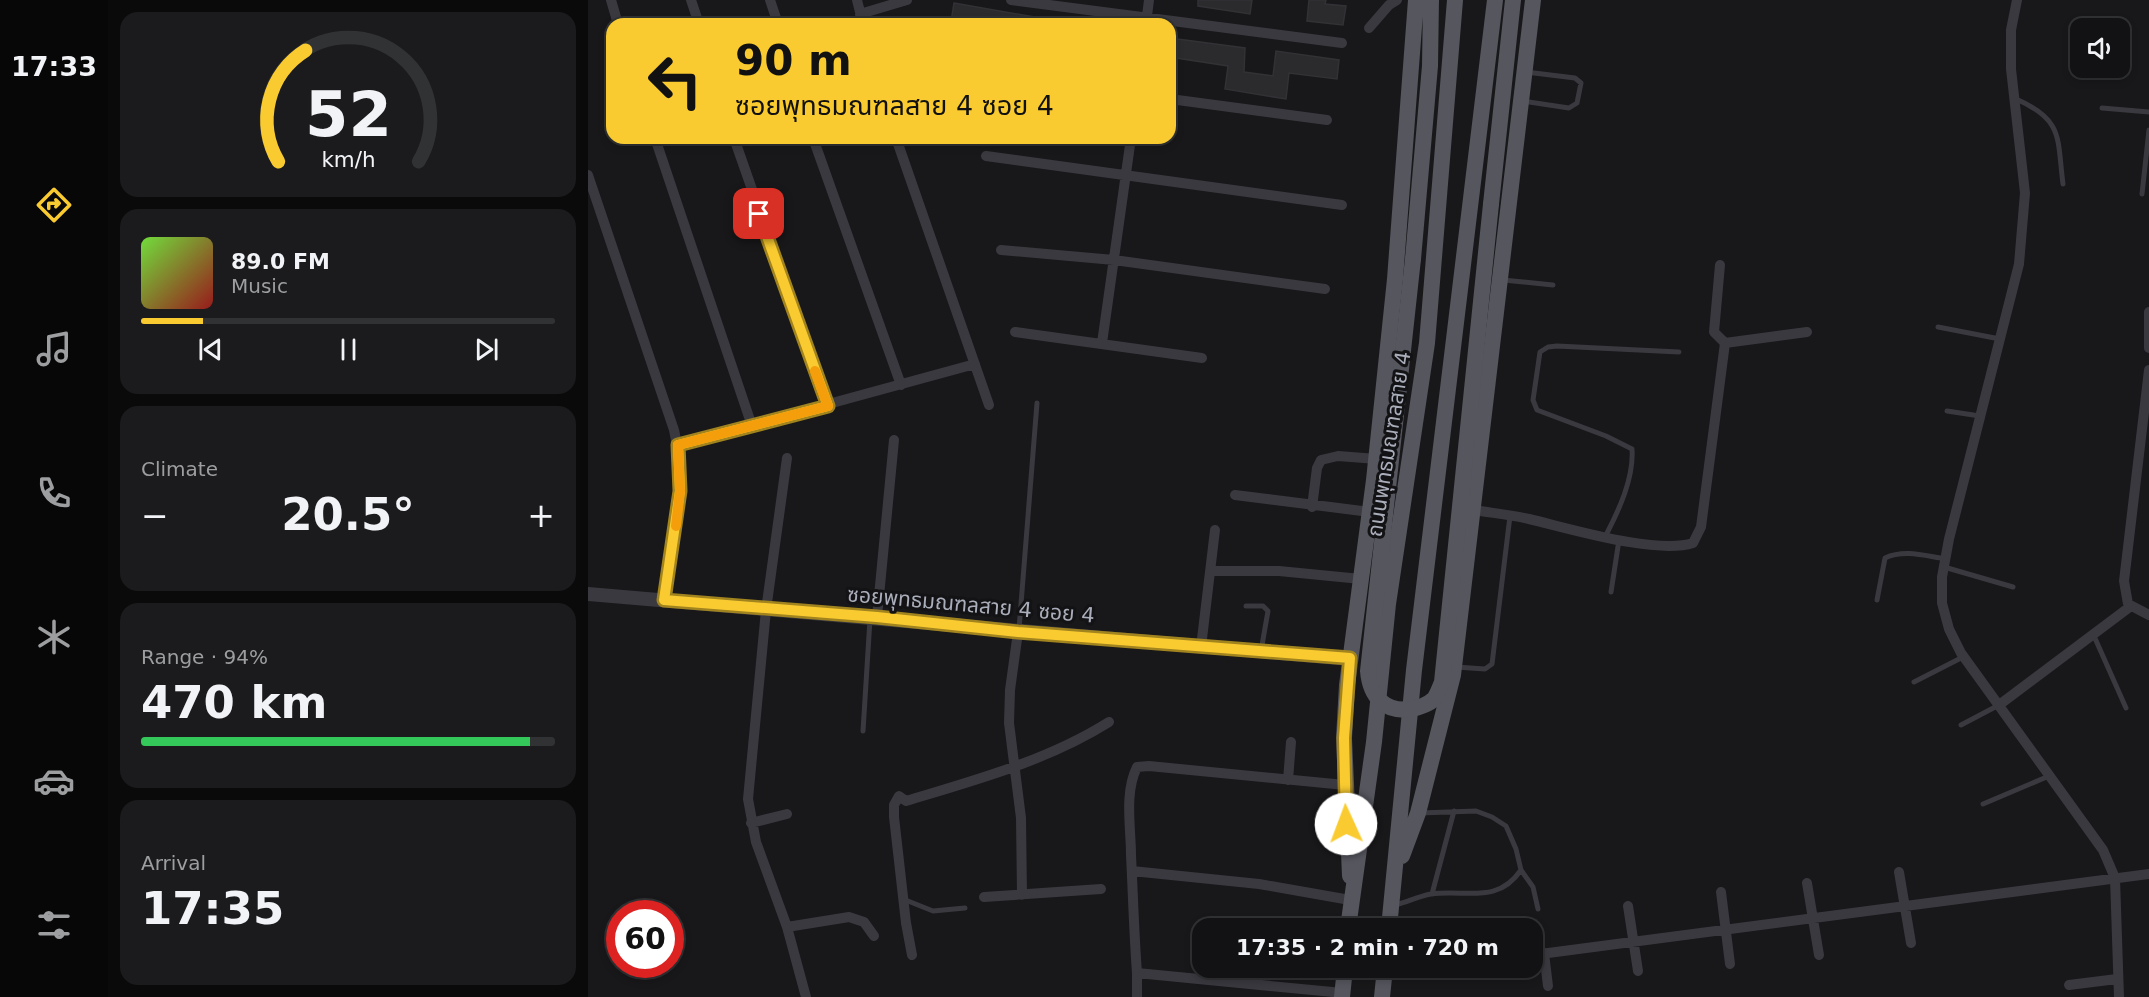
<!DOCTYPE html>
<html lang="en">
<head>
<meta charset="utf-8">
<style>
	:root { --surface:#121214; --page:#1b1b1d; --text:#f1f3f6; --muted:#9c9ea0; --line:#313234; --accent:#facb30 }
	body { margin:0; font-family:"DejaVu Sans","Noto Sans Thai",sans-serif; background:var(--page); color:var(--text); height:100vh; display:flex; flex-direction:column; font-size:22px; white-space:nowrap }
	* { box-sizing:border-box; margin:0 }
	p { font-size:20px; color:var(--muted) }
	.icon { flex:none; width:33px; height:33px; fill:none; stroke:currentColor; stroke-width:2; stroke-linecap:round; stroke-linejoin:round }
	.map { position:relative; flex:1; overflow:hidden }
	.panel { display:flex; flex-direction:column; gap:12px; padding:12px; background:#0a0a0b; width:480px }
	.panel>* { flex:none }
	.hud { position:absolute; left:18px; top:18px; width:570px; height:126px; border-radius:18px; box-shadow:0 3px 9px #0003,0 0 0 2px var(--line); background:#facb30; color:#111; overflow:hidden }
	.tools { position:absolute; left:1482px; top:18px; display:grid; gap:12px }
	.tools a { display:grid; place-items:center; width:60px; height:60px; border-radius:12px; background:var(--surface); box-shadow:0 3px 9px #0003,0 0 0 2px var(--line); font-size:30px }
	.speed { position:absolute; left:18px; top:900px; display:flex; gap:12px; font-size:30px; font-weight:700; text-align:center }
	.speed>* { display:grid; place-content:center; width:78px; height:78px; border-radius:50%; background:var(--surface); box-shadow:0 3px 9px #0003,0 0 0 2px var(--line); line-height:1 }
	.speed .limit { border:9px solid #d22; background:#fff; color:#111 }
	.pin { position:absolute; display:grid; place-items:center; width:51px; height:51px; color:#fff; margin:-26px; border-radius:12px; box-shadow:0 3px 9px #0006 }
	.me { position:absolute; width:66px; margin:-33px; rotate:358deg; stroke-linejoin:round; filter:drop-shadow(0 0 4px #0008) }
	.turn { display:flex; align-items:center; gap:21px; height:126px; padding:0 30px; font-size:27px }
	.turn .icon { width:78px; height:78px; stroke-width:2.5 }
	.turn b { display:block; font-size:42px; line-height:51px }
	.big { font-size:45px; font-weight:600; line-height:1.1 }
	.panel .tile { flex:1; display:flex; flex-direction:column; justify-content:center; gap:9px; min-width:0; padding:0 21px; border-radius:18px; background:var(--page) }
	.panel .dial { align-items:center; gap:0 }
	.dial svg { height:156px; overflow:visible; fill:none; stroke:var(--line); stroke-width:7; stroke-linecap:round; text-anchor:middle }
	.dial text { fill:var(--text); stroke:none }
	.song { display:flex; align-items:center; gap:18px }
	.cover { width:72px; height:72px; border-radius:9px; background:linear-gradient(135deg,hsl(100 70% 55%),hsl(0 70% 35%)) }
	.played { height:6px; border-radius:3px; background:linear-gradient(90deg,var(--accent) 15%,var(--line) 15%) }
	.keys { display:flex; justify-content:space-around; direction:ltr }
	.heat { display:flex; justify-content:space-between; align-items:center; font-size:33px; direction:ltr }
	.charge { height:9px; border-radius:4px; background:linear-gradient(90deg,#34c759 94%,var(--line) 0) }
	.trip { position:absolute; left:604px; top:918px; width:351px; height:60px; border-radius:18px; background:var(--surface); box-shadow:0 3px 9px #0003,0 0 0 2px var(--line); font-weight:600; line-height:60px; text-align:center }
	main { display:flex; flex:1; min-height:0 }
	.dock { display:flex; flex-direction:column; width:108px; justify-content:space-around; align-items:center; background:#070708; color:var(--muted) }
	.dock .icon { width:42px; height:42px }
	.dock .selected { color:var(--accent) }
	.dock b { font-size:27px; color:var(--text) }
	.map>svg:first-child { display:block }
	.building { fill:#2b2b2e; stroke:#323236; stroke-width:1.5 }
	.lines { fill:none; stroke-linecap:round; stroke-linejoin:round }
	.service { stroke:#39393f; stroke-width:5 }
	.minor { stroke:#39393f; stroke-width:10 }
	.tertiary { stroke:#39393f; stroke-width:14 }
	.primary { stroke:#55565e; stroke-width:16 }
	.primary-bridge { stroke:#55565e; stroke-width:16 }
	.route-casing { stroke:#a2841f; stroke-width:15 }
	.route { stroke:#facb30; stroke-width:10 }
	.slow { stroke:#f59e0b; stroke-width:10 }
	.labels { text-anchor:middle; stroke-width:6; stroke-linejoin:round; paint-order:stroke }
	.street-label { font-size:21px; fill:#aaadba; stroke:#131315 }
</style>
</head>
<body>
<main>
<nav class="dock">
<b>17:33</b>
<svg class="icon selected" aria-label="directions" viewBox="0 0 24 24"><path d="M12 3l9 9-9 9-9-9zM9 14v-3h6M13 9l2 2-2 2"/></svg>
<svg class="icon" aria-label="music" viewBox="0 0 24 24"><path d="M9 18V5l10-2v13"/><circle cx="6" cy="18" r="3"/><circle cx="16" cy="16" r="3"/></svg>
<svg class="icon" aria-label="phone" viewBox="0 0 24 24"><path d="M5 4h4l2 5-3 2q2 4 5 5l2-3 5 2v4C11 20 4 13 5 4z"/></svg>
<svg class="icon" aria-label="climate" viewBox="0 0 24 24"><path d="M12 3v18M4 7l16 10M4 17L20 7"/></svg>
<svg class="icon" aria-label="car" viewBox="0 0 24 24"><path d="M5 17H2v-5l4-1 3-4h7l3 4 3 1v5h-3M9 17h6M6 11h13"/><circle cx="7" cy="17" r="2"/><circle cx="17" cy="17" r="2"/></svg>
<svg class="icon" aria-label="filters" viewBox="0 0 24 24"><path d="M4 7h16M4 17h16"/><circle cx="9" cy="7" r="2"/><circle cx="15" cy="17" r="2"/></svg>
</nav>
<section class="panel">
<div class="tile dial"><svg viewBox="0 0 100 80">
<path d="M14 69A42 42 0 1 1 86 69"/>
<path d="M14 69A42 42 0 0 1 28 12" stroke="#facb30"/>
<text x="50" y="56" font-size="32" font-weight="700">52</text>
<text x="50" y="72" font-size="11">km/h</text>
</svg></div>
<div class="tile">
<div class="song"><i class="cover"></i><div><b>89.0 FM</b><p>Music</p></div></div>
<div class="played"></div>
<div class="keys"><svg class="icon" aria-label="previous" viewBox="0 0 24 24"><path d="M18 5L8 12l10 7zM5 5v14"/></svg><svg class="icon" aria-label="pause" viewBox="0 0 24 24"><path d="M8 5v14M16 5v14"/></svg><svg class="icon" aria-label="next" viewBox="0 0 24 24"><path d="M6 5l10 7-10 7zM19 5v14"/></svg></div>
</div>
<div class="tile"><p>Climate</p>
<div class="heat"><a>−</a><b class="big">20.5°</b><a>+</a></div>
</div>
<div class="tile"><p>Range · 94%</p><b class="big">470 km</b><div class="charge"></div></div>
<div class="tile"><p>Arrival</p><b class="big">17:35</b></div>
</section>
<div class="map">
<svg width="1561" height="997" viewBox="0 0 1561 997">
	<rect width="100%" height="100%" fill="#18181a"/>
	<!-- building -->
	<path class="building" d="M610,0H664L662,14L610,6Z
		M721,0H738L737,4L758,6L755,25L719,21Z
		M366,3L452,18V24L363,22Z
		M582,38L657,48L656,72L685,76L688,51L751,60L749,79L701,73L698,99L637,89L640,66L582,57Z"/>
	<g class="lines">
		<!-- service -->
		<path class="service" d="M1428,99C1476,120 1469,138 1475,184
			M934,101L981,108L989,103L993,83L987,78L938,72
			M1514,108L1561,112
			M1554,194L1561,130
			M915,280L965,285
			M1350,327L1412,339
			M1359,411L1392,416
			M1018,535C1031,510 1046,478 1044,449L1018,436L949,410L945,400L952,352L960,347L969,346L1091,352
			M1356,567L1425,587
			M1023,592L1031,540
			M1289,600L1297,558C1317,549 1337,556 1358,559
			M658,606H675L680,611L673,651
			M431,629L449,403
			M1506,636L1538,708
			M868,667L897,669L904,664L922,516
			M1326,682L1375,657
			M1373,725L1411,705
			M275,731L282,619
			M1395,804L1461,776
			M832,813L888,811L904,817L918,826L928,849L933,870L945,887L950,909
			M844,894L866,811
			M315,899L345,911L377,908
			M807,905C819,902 831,896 843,894C878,889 909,905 933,870"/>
		<!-- minor -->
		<path class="minor" d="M23,0L30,24
			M103,0L111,24
			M182,0L190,24
			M269,0L275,24
			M423,0L754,43
			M1429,0L1423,30V69L1437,193L1431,264L1361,539L1354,577V603L1361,629L1373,653L1515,850L1527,878L1531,997
			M272,14L319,0
			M558,24L561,0
			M781,28L801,5L809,0
			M582,99L739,120
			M67,138L164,426
			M146,138L240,406
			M225,138L313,385
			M308,138L401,405
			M398,156L754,205
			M0,175L86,430C99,486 85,543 76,600
			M413,250L526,260L737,289
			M1132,265L1126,332L1137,343
			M1561,312V348
			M427,332L614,358
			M514,343L543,138
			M1561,370L1536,581L1540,604L1561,615
			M90,445L387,364
			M199,458L178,610L160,799L168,842L199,927L218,997
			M647,495L782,512
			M724,507L729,468L733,460L750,456L789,459
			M886,510C904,513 923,515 941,519C980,528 1068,555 1105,543L1113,527L1137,343L1219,332
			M623,571H691L773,579
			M289,617L306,440
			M430,632L422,690L421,723L433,818L434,895
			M613,647L627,530
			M1411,705L1543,606
			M700,780L703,742
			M163,823L199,814
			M544,871L671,884L762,900
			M1311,872L1323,943
			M1219,883L1231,955
			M1133,892L1142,964
			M396,897L513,889
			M1040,906L1050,971
			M199,927L261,917L276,922L286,936
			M956,953L960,986
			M324,955L318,923L306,817V805L311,796L318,801C387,780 459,761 521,722
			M945,955L1561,874
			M549,973C546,933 545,895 543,855C543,828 536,793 549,767L561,766L757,785
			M796,975L853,968
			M1481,985L1529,979
			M549,997V973L755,993"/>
		<!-- tertiary -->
		<path class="tertiary" d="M0,594L762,659"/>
		<!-- primary -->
		<path class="primary" d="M903,204L925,0
			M825,259L842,66L843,0
			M814,856L830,813L865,675L945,0
			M762,876L756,738L759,685L786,480L807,279L828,0
			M760,928L786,742L800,604L839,343L867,0
			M801,928L826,670L907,0
			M754,997L757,968
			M794,997L797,968"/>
		<!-- primary-bridge -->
		<path class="primary-bridge" d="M825,259L780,671C782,697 797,713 824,709C830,708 841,704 846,699C849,695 852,687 854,682L903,204"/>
	</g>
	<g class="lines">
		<!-- route casing -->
		<g class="route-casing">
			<path id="route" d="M171,214L240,406L90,445L92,491L76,600L289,617L430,632L762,658L756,738L758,824"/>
		</g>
		<!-- route -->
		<use href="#route" class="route"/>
		<!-- slow -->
		<path class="slow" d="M88,526L92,491L90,445L240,406L227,371"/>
	</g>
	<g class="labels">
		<!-- street labels -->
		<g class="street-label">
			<text transform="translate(801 444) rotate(-81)" y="7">ถนนพุทธมณฑลสาย 4</text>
			<text transform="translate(383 605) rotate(5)" y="7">ซอยพุทธมณฑลสาย 4 ซอย 4</text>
		</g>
	</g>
</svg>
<div class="tools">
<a><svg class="icon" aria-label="sound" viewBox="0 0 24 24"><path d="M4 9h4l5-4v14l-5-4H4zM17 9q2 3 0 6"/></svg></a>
</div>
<div class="speed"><div class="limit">60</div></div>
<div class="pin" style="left:171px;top:214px;background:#d93025"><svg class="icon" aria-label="arrive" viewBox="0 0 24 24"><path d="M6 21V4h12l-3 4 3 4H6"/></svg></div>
<svg class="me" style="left:758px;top:824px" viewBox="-20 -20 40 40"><circle r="19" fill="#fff"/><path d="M0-13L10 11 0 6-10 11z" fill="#facb30"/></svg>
<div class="trip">17:35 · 2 min · 720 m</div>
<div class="hud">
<div class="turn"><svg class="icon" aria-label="left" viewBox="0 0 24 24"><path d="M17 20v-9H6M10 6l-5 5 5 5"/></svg><div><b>90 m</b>ซอยพุทธมณฑลสาย 4 ซอย 4</div></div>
</div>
</div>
</main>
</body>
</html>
